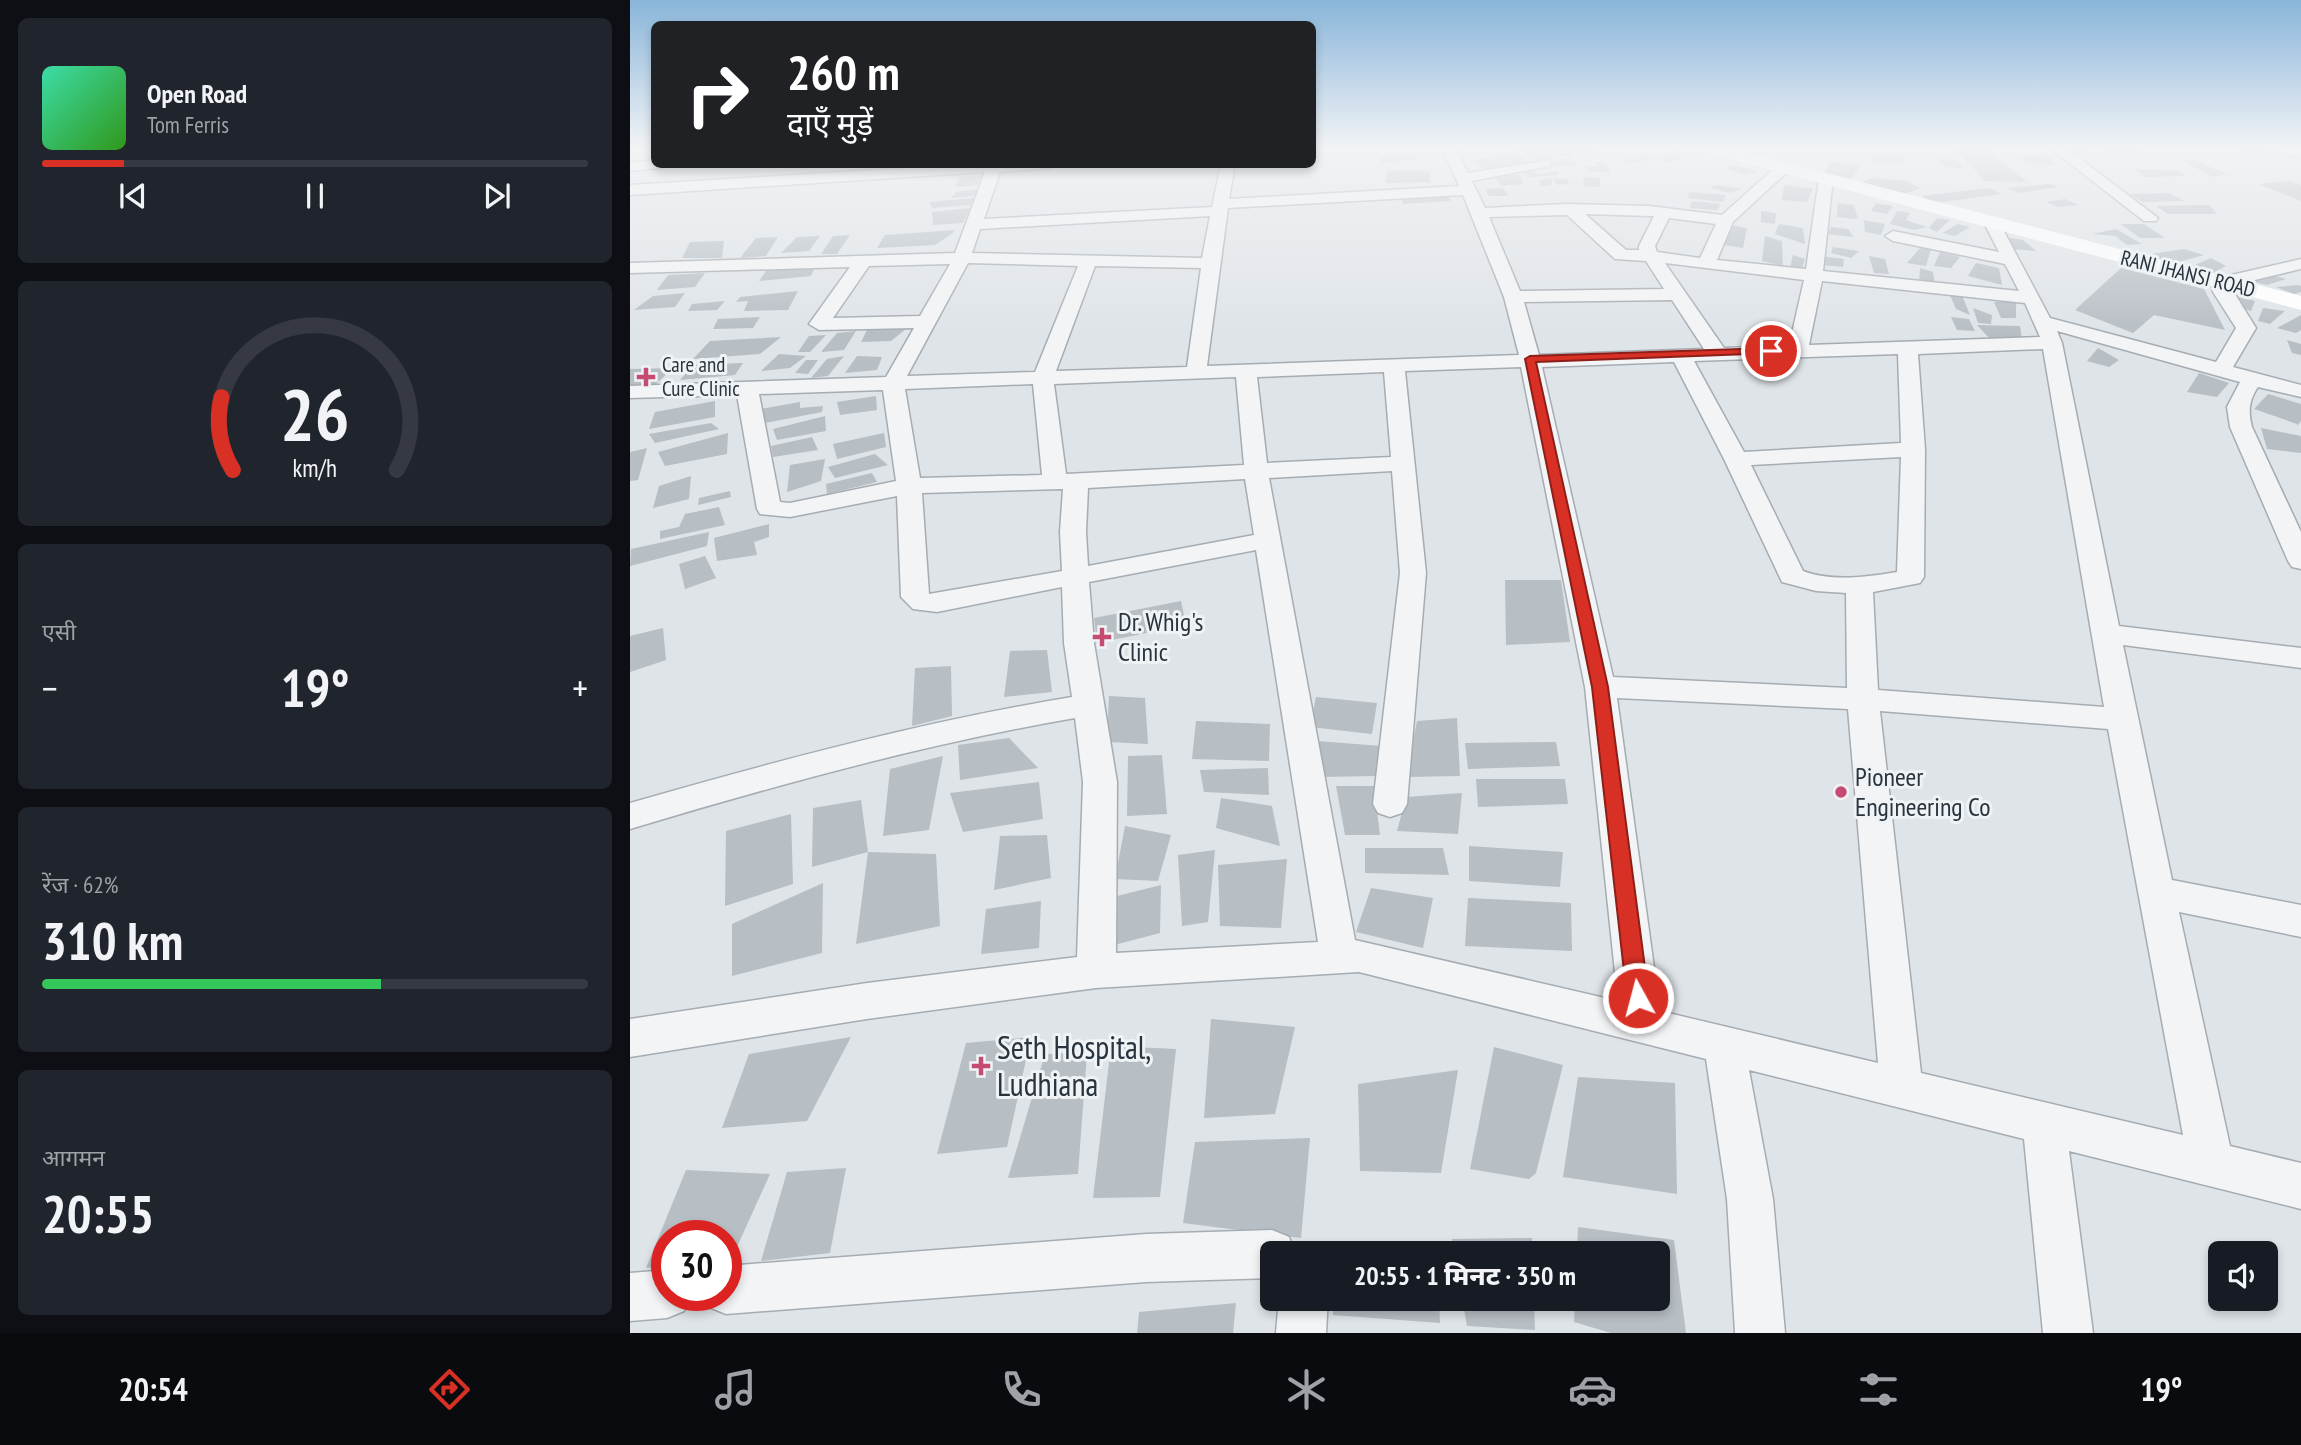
<!DOCTYPE html>
<html lang="hi">
<head>
<meta charset="utf-8">
<style>
	:root { --surface:#171b24; --page:#20242c; --text:#f1f3f6; --muted:#9ea1a6; --line:#363941; --accent:#d93025 }
	body { margin:0; font-family:"PT Sans Narrow","Noto Sans Devanagari",sans-serif; background:var(--page); color:var(--text); height:100vh; display:flex; flex-direction:column; font-size:26px; white-space:nowrap }
	* { box-sizing:border-box; margin:0 }
	p { font-size:23px; color:var(--muted) }
	.icon { flex:none; width:38px; height:38px; fill:none; stroke:currentColor; stroke-width:2; stroke-linecap:round; stroke-linejoin:round }
	.map { position:relative; flex:1; overflow:hidden }
	.sheet { display:flex; flex-direction:column; gap:18px; padding:18px; background:#0d0f14; width:630px }
	.sheet>* { flex:none }
	.banner { position:absolute; left:21px; top:21px; width:665px; height:147px; border-radius:10px; box-shadow:0 4px 10px #0003; background:#202124; color:#fff; overflow:hidden }
	.controls { position:absolute; left:1578px; top:1241px; display:grid; gap:14px }
	.controls a { display:grid; place-items:center; width:70px; height:70px; border-radius:10px; background:var(--surface); box-shadow:0 4px 10px #0003; font-size:35px }
	.speed { position:absolute; left:21px; top:1220px; display:flex; gap:14px; font-size:35px; font-weight:700; text-align:center }
	.speed>* { display:grid; place-content:center; width:91px; height:91px; border-radius:50%; background:var(--surface); box-shadow:0 4px 10px #0003; line-height:1 }
	.speed .limit { border:10px solid #d22; background:#fff; color:#111 }
	.pin { position:absolute; display:grid; place-items:center; width:60px; height:60px; color:#fff; margin:-30px; border:4px solid #fff; border-radius:50%; box-shadow:0 2px 7px #0007 }
	.me { position:absolute; width:77px; margin:-38px; rotate:353deg; stroke-linejoin:round; filter:drop-shadow(0 0 5px #0008) }
	.turn { display:flex; align-items:center; gap:24px; height:147px; padding:0 21px; font-size:32px }
	.turn .icon { width:91px; height:91px; stroke-width:2.5 }
	.turn b { display:block; font-size:49px; line-height:60px }
	.big { font-size:52px; font-weight:800; line-height:1.1 }
	.sheet .card { flex:1; display:flex; flex-direction:column; justify-content:center; gap:10px; min-width:0; padding:0 24px; border-radius:10px; background:var(--page) }
	.sheet .dial { align-items:center; gap:0 }
	.dial svg { height:182px; overflow:visible; fill:none; stroke:var(--line); stroke-width:7; stroke-linecap:round; text-anchor:middle }
	.dial text { fill:var(--text); stroke:none }
	.song { display:flex; align-items:center; gap:21px }
	.cover { width:84px; height:84px; border-radius:10px; background:linear-gradient(135deg,hsl(160 70% 55%),hsl(110 70% 35%)) }
	.played { height:7px; border-radius:4px; background:linear-gradient(90deg,var(--accent) 15%,var(--line) 15%) }
	.keys { display:flex; justify-content:space-around; direction:ltr }
	.heat { display:flex; justify-content:space-between; align-items:center; font-size:38px; direction:ltr }
	.charge { height:10px; border-radius:5px; background:linear-gradient(90deg,#34c759 62%,var(--line) 0) }
	.trip { position:absolute; left:630px; top:1241px; width:410px; height:70px; border-radius:10px; background:var(--surface); box-shadow:0 4px 10px #0003; font-weight:800; line-height:70px; text-align:center }
	.tabs { display:flex; height:112px; justify-content:space-around; align-items:center; background:#090b0e; color:var(--muted) }
	.tabs .icon { width:49px; height:49px }
	.tabs .selected { color:var(--accent) }
	.tabs b { font-size:32px; color:var(--text) }
	main { display:flex; flex:1; min-height:0 }
	.map>svg:first-child { display:block }
	.building { fill:#b7bec4 }
	.lines { fill:none; stroke-linecap:round; stroke-linejoin:round }
	.street-casing { stroke:#a5acb2; stroke-width:3 }
	.street { fill:#f2f4f6; fill-rule:evenodd }
	.secondary { fill:#fff; fill-rule:evenodd }
	.route { fill:#d93025; stroke:#8d1f18; stroke-width:2 }
	.poi-dot { fill:#c64b72; stroke:#eff3f5; stroke-width:2.5 }
	.labels { text-anchor:middle; stroke-width:6; stroke-linejoin:round; paint-order:stroke }
	.far-street-label { font-size:21px; fill:#29343e; stroke:#eff3f5 }
	.far-poi-label { font-size:21px; fill:#29343e; stroke:#eff3f5; text-anchor:start }
	.poi-label { font-size:26px; fill:#29343e; stroke:#eff3f5; text-anchor:start }
	.near-poi-label { font-size:32px; fill:#29343e; stroke:#eff3f5; text-anchor:start }
</style>
</head>
<body>
<main>
<section class="sheet">
<div class="card">
<div class="song"><i class="cover"></i><div><b>Open Road</b><p>Tom Ferris</p></div></div>
<div class="played"></div>
<div class="keys"><svg class="icon" aria-label="previous" viewBox="0 0 24 24"><path d="M18 5L8 12l10 7zM5 5v14"/></svg><svg class="icon" aria-label="pause" viewBox="0 0 24 24"><path d="M8 5v14M16 5v14"/></svg><svg class="icon" aria-label="next" viewBox="0 0 24 24"><path d="M6 5l10 7-10 7zM19 5v14"/></svg></div>
</div>
<div class="card dial"><svg viewBox="0 0 100 80">
<path d="M14 69A42 42 0 1 1 86 69"/>
<path d="M14 69A42 42 0 0 1 9 37" stroke="#d93025"/>
<text x="50" y="56" font-size="32" font-weight="700">26</text>
<text x="50" y="72" font-size="11">km/h</text>
</svg></div>
<div class="card"><p>एसी</p>
<div class="heat"><a>−</a><b class="big">19°</b><a>+</a></div>
</div>
<div class="card"><p>रेंज · 62%</p><b class="big">310 km</b><div class="charge"></div></div>
<div class="card"><p>आगमन</p><b class="big">20:55</b></div>
</section>
<div class="map">
<svg width="1671" height="1333" viewBox="0 0 1671 1333">
	<rect width="100%" height="100%" fill="#dfe4e8"/>
	<!-- building -->
	<path class="building" d="M893,148H968L969,149L905,161L884,149Z
		M1325,148H1356L1397,182L1355,181Z
		M1436,148H1455L1466,156L1443,153Z
		M1472,148H1504L1514,156L1480,154Z
		M1606,148H1632L1647,155H1622Z
		M1043,151L1060,154L1039,163L1025,157Z
		M764,152L766,155L784,154L787,159L751,163L749,158L757,156L754,153Z
		M884,152L901,162L859,170L840,161Z
		M1244,153L1275,156L1272,165L1242,162Z
		M1014,155L1024,160L999,163L989,161Z
		M1417,155L1427,165L1397,164L1389,156Z
		M941,157L947,166H923L920,163Z
		M1307,159H1326L1334,169L1316,167Z
		M1548,159L1565,160L1597,174L1583,177Z
		M1200,161L1232,165L1220,179L1195,173Z
		M966,162H976L980,172L957,171L955,167L969,166Z
		M1102,164L1129,172L1113,174L1096,169Z
		M1506,169L1548,171L1555,176L1515,177Z
		M757,171H800V182L756,183Z
		M902,171L909,174L930,171L927,175L899,177L892,172Z
		M890,175L893,184L871,186L864,176Z
		M352,176L349,185L325,187L329,177Z
		M954,177L970,178V187L953,186Z
		M923,178L937,179L939,184L927,185L923,178L921,185L910,186L909,180Z
		M1244,178L1276,181L1291,188L1274,194L1232,182Z
		M1661,181L1671,185V201L1629,184Z
		M1420,184L1428,187L1390,193L1377,188Z
		M1084,185L1112,188L1101,193L1080,188Z
		M1154,185L1183,189L1177,202L1152,200Z
		M873,188L879,196H859L855,189Z
		M1360,188L1372,194L1303,203L1291,196Z
		M349,189L345,196L321,198L326,192Z
		M816,192L821,201L773,204L770,195Z
		M1059,192L1096,195L1093,202L1058,198Z
		M1539,193L1554,201L1513,202L1500,194Z
		M344,198L340,205L302,208L299,202Z
		M1435,199L1449,205L1428,207L1416,202Z
		M1062,201L1091,204L1087,210L1060,208Z
		M1208,203L1224,205L1228,219L1207,217Z
		M1246,203L1263,206L1257,214L1241,211Z
		M1579,205L1587,214H1538L1526,206Z
		M340,208L333,223L303,225L302,212Z
		M1131,211L1146,213L1145,224L1131,222Z
		M1267,211L1280,213L1276,220L1297,227L1284,230L1260,224Z
		M1307,218L1320,220L1307,232L1299,228Z
		M1234,220L1255,224L1251,235L1235,232Z
		M1149,224L1173,228L1175,244L1145,234Z
		M1328,224L1340,227L1325,236L1312,233Z
		M1491,224H1514L1535,238H1510Z
		M1101,225L1117,228L1113,248L1095,245Z
		M1201,227L1218,229L1224,237L1198,234Z
		M1486,229L1512,244L1497,245L1485,236L1462,234Z
		M324,230L323,233L305,245L247,248L255,235Z
		M220,235L207,254H191L203,236Z
		M190,236L179,251L151,253L167,237Z
		M1135,236L1152,241L1153,266L1132,261Z
		M148,237L136,256L110,258L126,238Z
		M1380,238L1393,240L1406,251L1381,249Z
		M94,241L92,258H52L60,242Z
		M1203,247L1229,251L1221,258L1201,253Z
		M1291,247L1301,249L1296,266L1277,263Z
		M1554,249L1574,255L1545,263L1515,255Z
		M1310,252L1330,257L1321,268L1304,266Z
		M1163,255L1175,259L1171,272L1160,268Z
		M1190,256L1214,259L1213,267L1191,265Z
		M1239,256L1255,259L1259,274L1244,273Z
		M1581,258L1596,266L1581,274L1560,267Z
		M1346,263L1369,268L1372,285L1338,276Z
		M185,267L181,276L129,281L136,271Z
		M1290,268L1303,272L1305,285L1289,283Z
		M1491,268L1574,289L1595,330L1524,315L1503,333L1445,310Z
		M75,273L65,287L27,290L38,275Z
		M1639,274L1656,279L1637,285L1615,280Z
		M1668,285L1671,286V292L1664,294L1646,287Z
		M168,291L158,310L114,311L118,301L106,302L110,297Z
		M55,293L45,307L4,310L23,296Z
		M1320,295H1332L1340,315L1326,309Z
		M1607,296L1625,301L1621,311L1601,304Z
		M95,301L87,310L58,311L62,304Z
		M1364,302H1386V318H1371Z
		M1343,308L1362,315L1361,324L1348,323Z
		M1633,308L1655,311L1640,324L1628,321Z
		M1671,315V330L1666,333L1647,328Z
		M130,317L123,328L83,329L88,319Z
		M1321,317L1339,319L1345,331L1327,330Z
		M1347,325L1390,326L1392,340L1360,339Z
		M277,328L261,341L231,342L237,330Z
		M226,331L214,350L191,352L207,333Z
		M196,335L180,352H168L179,336Z
		M151,337L130,354L63,359L80,341Z
		M1657,340L1671,344V355L1662,353Z
		M1468,348L1489,360L1479,367L1457,361Z
		M149,354L176,356L160,368L131,371Z
		M214,356L198,376L181,378L197,359Z
		M227,356L252,357L247,370L215,373Z
		M176,360H188L178,374L165,373Z
		M113,363L105,375L50,380L63,365Z
		M43,368L26,384L0,385V369Z
		M1569,373L1599,383L1587,397L1557,392Z
		M1638,394L1671,404V421L1667,426V424L1624,409Z
		M246,396L247,410L210,415L207,402Z
		M85,401V417L19,429L25,412Z
		M170,402V408L193,406L192,412L135,423L130,409Z
		M195,416L196,431L147,440L143,429Z
		M81,423L89,429L25,443L19,434Z
		M1631,428L1671,436V453L1637,449Z
		M98,433L97,454L35,466L28,452Z
		M254,433L256,447L207,459L203,444Z
		M182,437L188,450L143,457L141,446Z
		M17,448L8,480L0,481V452Z
		M245,454L258,465L205,478L198,467Z
		M195,459L191,481L157,492L160,465Z
		M242,473L247,482L197,494L196,484Z
		M61,476L59,499L23,508L29,486Z
		M100,491L101,497L68,505L69,498Z
		M89,507L95,525L30,539V531L49,527L55,514Z
		M139,524V537L124,542L127,555L87,561L84,538Z
		M79,532L77,546L0,566L1,549Z
		M75,556L86,578L55,589L49,564Z
		M875,580H931L940,642L876,645Z
		M551,601L556,625L467,643L464,618Z
		M33,628L36,660L0,672V636Z
		M417,650L422,692L374,697L380,651Z
		M321,666L322,716L282,726L285,668Z
		M479,696L515,698L518,744L477,742Z
		M686,697L747,703L742,734L680,727Z
		M827,718L830,776L776,777L787,721Z
		M566,721L640,724L639,761L562,759Z
		M379,738L408,768L330,780L328,745Z
		M688,741L751,746L745,776L690,777Z
		M926,742L930,766L838,769L835,743Z
		M532,755L537,814L497,816L498,756Z
		M313,756L299,830L253,836L260,769Z
		M638,768L639,795L574,792L570,770Z
		M846,779H935L938,804L848,807Z
		M409,782L413,819L333,832L320,793Z
		M706,786H744L750,835H715Z
		M832,793L828,834L767,831L776,797Z
		M591,798L642,806L650,846L586,828Z
		M231,800L238,852L182,867L183,808Z
		M161,814L163,884L95,906L96,831Z
		M495,826L541,835L528,881L485,879Z
		M417,835L421,878L364,890L370,836Z
		M839,846L933,852L930,887L839,881Z
		M735,848H813L819,875L735,873Z
		M585,850L578,922L552,926L548,855Z
		M238,852L306,854L310,926L226,944Z
		M657,859L651,928L590,926L588,865Z
		M193,883L192,953L102,976V924Z
		M531,885L530,933L484,945L487,896Z
		M741,888L803,898L793,948L726,932Z
		M838,898L941,903L942,951L835,946Z
		M411,901L409,948L351,954L356,909Z
		M581,1019L665,1027L645,1114L574,1118Z
		M221,1037L177,1121L92,1128L119,1054Z
		M401,1037L377,1147L307,1154L336,1043Z
		M481,1046L546,1049L530,1197L463,1198Z
		M864,1047L933,1065L906,1173L899,1179L840,1169Z
		M457,1053L448,1174L378,1178L415,1054Z
		M828,1070L811,1173L730,1171L728,1084Z
		M948,1077L1045,1083L1047,1194L933,1177Z
		M680,1138L671,1238L553,1223L565,1142Z
		M216,1168L200,1253L131,1261L157,1172Z
		M56,1170L140,1174L101,1260L96,1261V1236H37V1266L16,1268Z
		M948,1227L1044,1240L1056,1333H981L944,1322L945,1298H1027V1253H947Z
		M902,1238V1253H824L822,1239Z
		M809,1242V1253H703V1244Z
		M703,1298H809L810,1323L703,1315Z
		M832,1298H904L905,1330L837,1326Z
		M606,1303L603,1333H507L509,1312Z"/>
	<g class="lines">
		<!-- street casing -->
		<g class="street-casing">
			<path id="street" d="M682,148H692L682,152Z
				M812,148H826L838,173L920,160L922,163L920,166L842,181L855,208L937,204L1019,206L1092,215L1149,164H1159L1161,167L1159,170L1103,222L1087,260L1176,269L1189,178L1196,174L1203,178L1193,271L1389,291L1375,264L1263,241L1255,236L1263,231L1369,252L1354,223L1356,220H1368L1420,318L1586,362L1606,328L1583,292L1581,283L1584,279L1671,259V269L1600,286L1626,328L1603,367L1671,385V397L1628,387C1619,400 1618,412 1622,427L1671,532V569L1662,567L1658,561L1600,427L1597,407L1610,382L1427,331L1432,343L1489,626L1671,648V668L1493,645L1542,880L1671,905V937L1549,912L1600,1146L1671,1163V1209L1439,1151L1463,1333H1413L1394,1139L1119,1070L1143,1199L1155,1333H1105L1097,1199L1076,1059L729,972L466,988L237,1019L0,1057V1019L237,983L447,957L453,782L445,718C294,744 147,785 0,829V803C146,761 292,722 442,697L434,643L432,587L307,612L283,609L271,597L267,496L160,517L130,514L127,509L107,395L0,398V386L256,377L284,328L189,330L179,324L220,267L0,273V263L325,253L355,172L0,195V185L342,164H428L421,168L370,172L354,219L582,207L591,164H605L599,199L829,186ZM833,195L874,297L889,355L577,366L598,208ZM955,214L1019,216H1024L1009,246V250H996ZM937,215L985,259L1016,261L1034,289L890,291L859,217ZM580,216L572,258L342,253L350,229ZM1039,218L1086,224L1070,258L1027,252L1025,246ZM338,263L448,266L405,372L277,376ZM1035,263L1174,280L1159,346L1094,348ZM320,264L290,316L203,318L239,266ZM465,266L571,268L557,367L426,371ZM1192,281L1395,303L1410,337L1179,345ZM1042,300L1074,349L909,355L894,302ZM1413,349L1474,707L1248,690L1243,592L1290,583L1294,577L1295,449L1288,354ZM1268,354L1271,443L1114,452L1064,361ZM1044,362L1094,459L1152,582L1186,591L1216,593L1217,688L983,677L912,367ZM891,367L955,687L988,1001L725,940L639,478L762,471L770,573L743,804L748,813L760,817L772,813L777,804L796,573L775,371ZM754,372L761,457L637,463L627,377ZM606,377L614,465L436,474L424,384ZM403,384L412,475L290,478L275,389ZM253,390L266,481L160,503L150,502L129,394ZM1271,457L1267,572C1238,577 1201,582 1173,571L1121,465ZM615,479L624,535L458,566L456,532L458,488ZM433,489L430,532L432,571L299,594L292,493ZM626,550L688,942L486,953L487,782L464,643L459,582ZM987,698L1218,709L1248,1063L1030,1011ZM1250,711L1478,729L1553,1135L1291,1073Z
				M1420,148H1436L1528,218L1526,221H1514Z
				M1643,148L1671,150V158L1645,151Z
				M24,160V164H36L29,168L0,171V163Z
				M642,1230L659,1237L665,1253H642V1278L516,1282L96,1314L79,1307L74,1295H96V1266L516,1234Z
				M37,1270V1295H61L54,1311L37,1318L0,1321V1273Z
				M649,1298H698L696,1333H646Z"/>
		</g>
		<!-- street -->
		<use href="#street" class="street"/>
		<!-- secondary -->
		<path class="secondary" d="M1070,148H1100L1671,296V310L1073,152Z"/>
	</g>
	<!-- sky -->
	<linearGradient id="sky" x2="0" y2="1"><stop stop-color="#89b5da"/><stop offset="0.44" stop-color="#f1f3f5"/><stop offset="1" stop-color="#f1f3f5" stop-opacity="0"/></linearGradient>
	<rect width="1671" height="335" fill="url(#sky)"/>
	<!-- route -->
	<path class="route" d="M1141,348L1145,349V353L906,362L978,687L1019,998L1016,1005L1008,1008L1000,1005L997,998L962,687L895,359L900,356Z"/>
	<!-- markers -->
	<g class="poi-dot">
		<path d="M12.5 366.5h7v7h7v7h-7v7h-7v-7h-7v-7h7z"/>
		<path d="M468.5 626.5h7v7h7v7h-7v7h-7v-7h-7v-7h7z"/>
		<circle cx="1211" cy="792" r="7"/>
		<path d="M347.5 1055.5h7v7h7v7h-7v7h-7v-7h-7v-7h7z"/>
	</g>
	<g class="labels">
		<!-- far-street labels -->
		<g class="far-street-label">
			<text transform="translate(1558 274) rotate(14)" y="7">RANI JHANSI ROAD</text>
		</g>
		<!-- far-poi labels -->
		<g class="far-poi-label">
			<text x="32" y="372">Care and<tspan x="32" dy="24">Cure Clinic</tspan></text>
		</g>
		<!-- poi labels -->
		<g class="poi-label">
			<text x="488" y="631">Dr. Whig's<tspan x="488" dy="30">Clinic</tspan></text>
			<text x="1225" y="786">Pioneer<tspan x="1225" dy="30">Engineering Co</tspan></text>
		</g>
		<!-- near-poi labels -->
		<g class="near-poi-label">
			<text x="367" y="1059">Seth Hospital,<tspan x="367" dy="37">Ludhiana</tspan></text>
		</g>
	</g>
</svg>
<div class="controls">
<a><svg class="icon" aria-label="sound" viewBox="0 0 24 24"><path d="M4 9h4l5-4v14l-5-4H4zM17 9q2 3 0 6"/></svg></a>
</div>
<div class="speed"><div class="limit">30</div></div>
<div class="pin" style="left:1141px;top:351px;background:#d93025"><svg class="icon" aria-label="arrive" viewBox="0 0 24 24"><path d="M6 21V4h12l-3 4 3 4H6"/></svg></div>
<svg class="me" style="left:1008px;top:998px" viewBox="-20 -20 40 40"><circle r="17" fill="#d93025" stroke="#fff" stroke-width="3"/><path d="M0-11L8 9 0 5-8 9z" fill="#fff"/></svg>
<div class="trip">20:55 · 1 मिनट · 350 m</div>
<div class="banner">
<div class="turn"><svg class="icon" aria-label="right" viewBox="0 0 24 24"><path d="M7 20v-9h11M14 6l5 5-5 5"/></svg><div><b>260 m</b>दाएँ मुड़ें</div></div>
</div>
</div>
</main>
<nav class="tabs">
<b>20:54</b>
<svg class="icon selected" aria-label="directions" viewBox="0 0 24 24"><path d="M12 3l9 9-9 9-9-9zM9 14v-3h6M13 9l2 2-2 2"/></svg>
<svg class="icon" aria-label="music" viewBox="0 0 24 24"><path d="M9 18V5l10-2v13"/><circle cx="6" cy="18" r="3"/><circle cx="16" cy="16" r="3"/></svg>
<svg class="icon" aria-label="phone" viewBox="0 0 24 24"><path d="M5 4h4l2 5-3 2q2 4 5 5l2-3 5 2v4C11 20 4 13 5 4z"/></svg>
<svg class="icon" aria-label="climate" viewBox="0 0 24 24"><path d="M12 3v18M4 7l16 10M4 17L20 7"/></svg>
<svg class="icon" aria-label="car" viewBox="0 0 24 24"><path d="M5 17H2v-5l4-1 3-4h7l3 4 3 1v5h-3M9 17h6M6 11h13"/><circle cx="7" cy="17" r="2"/><circle cx="17" cy="17" r="2"/></svg>
<svg class="icon" aria-label="filters" viewBox="0 0 24 24"><path d="M4 7h16M4 17h16"/><circle cx="9" cy="7" r="2"/><circle cx="15" cy="17" r="2"/></svg>
<b>19°</b>
</nav>
</body>
</html>
